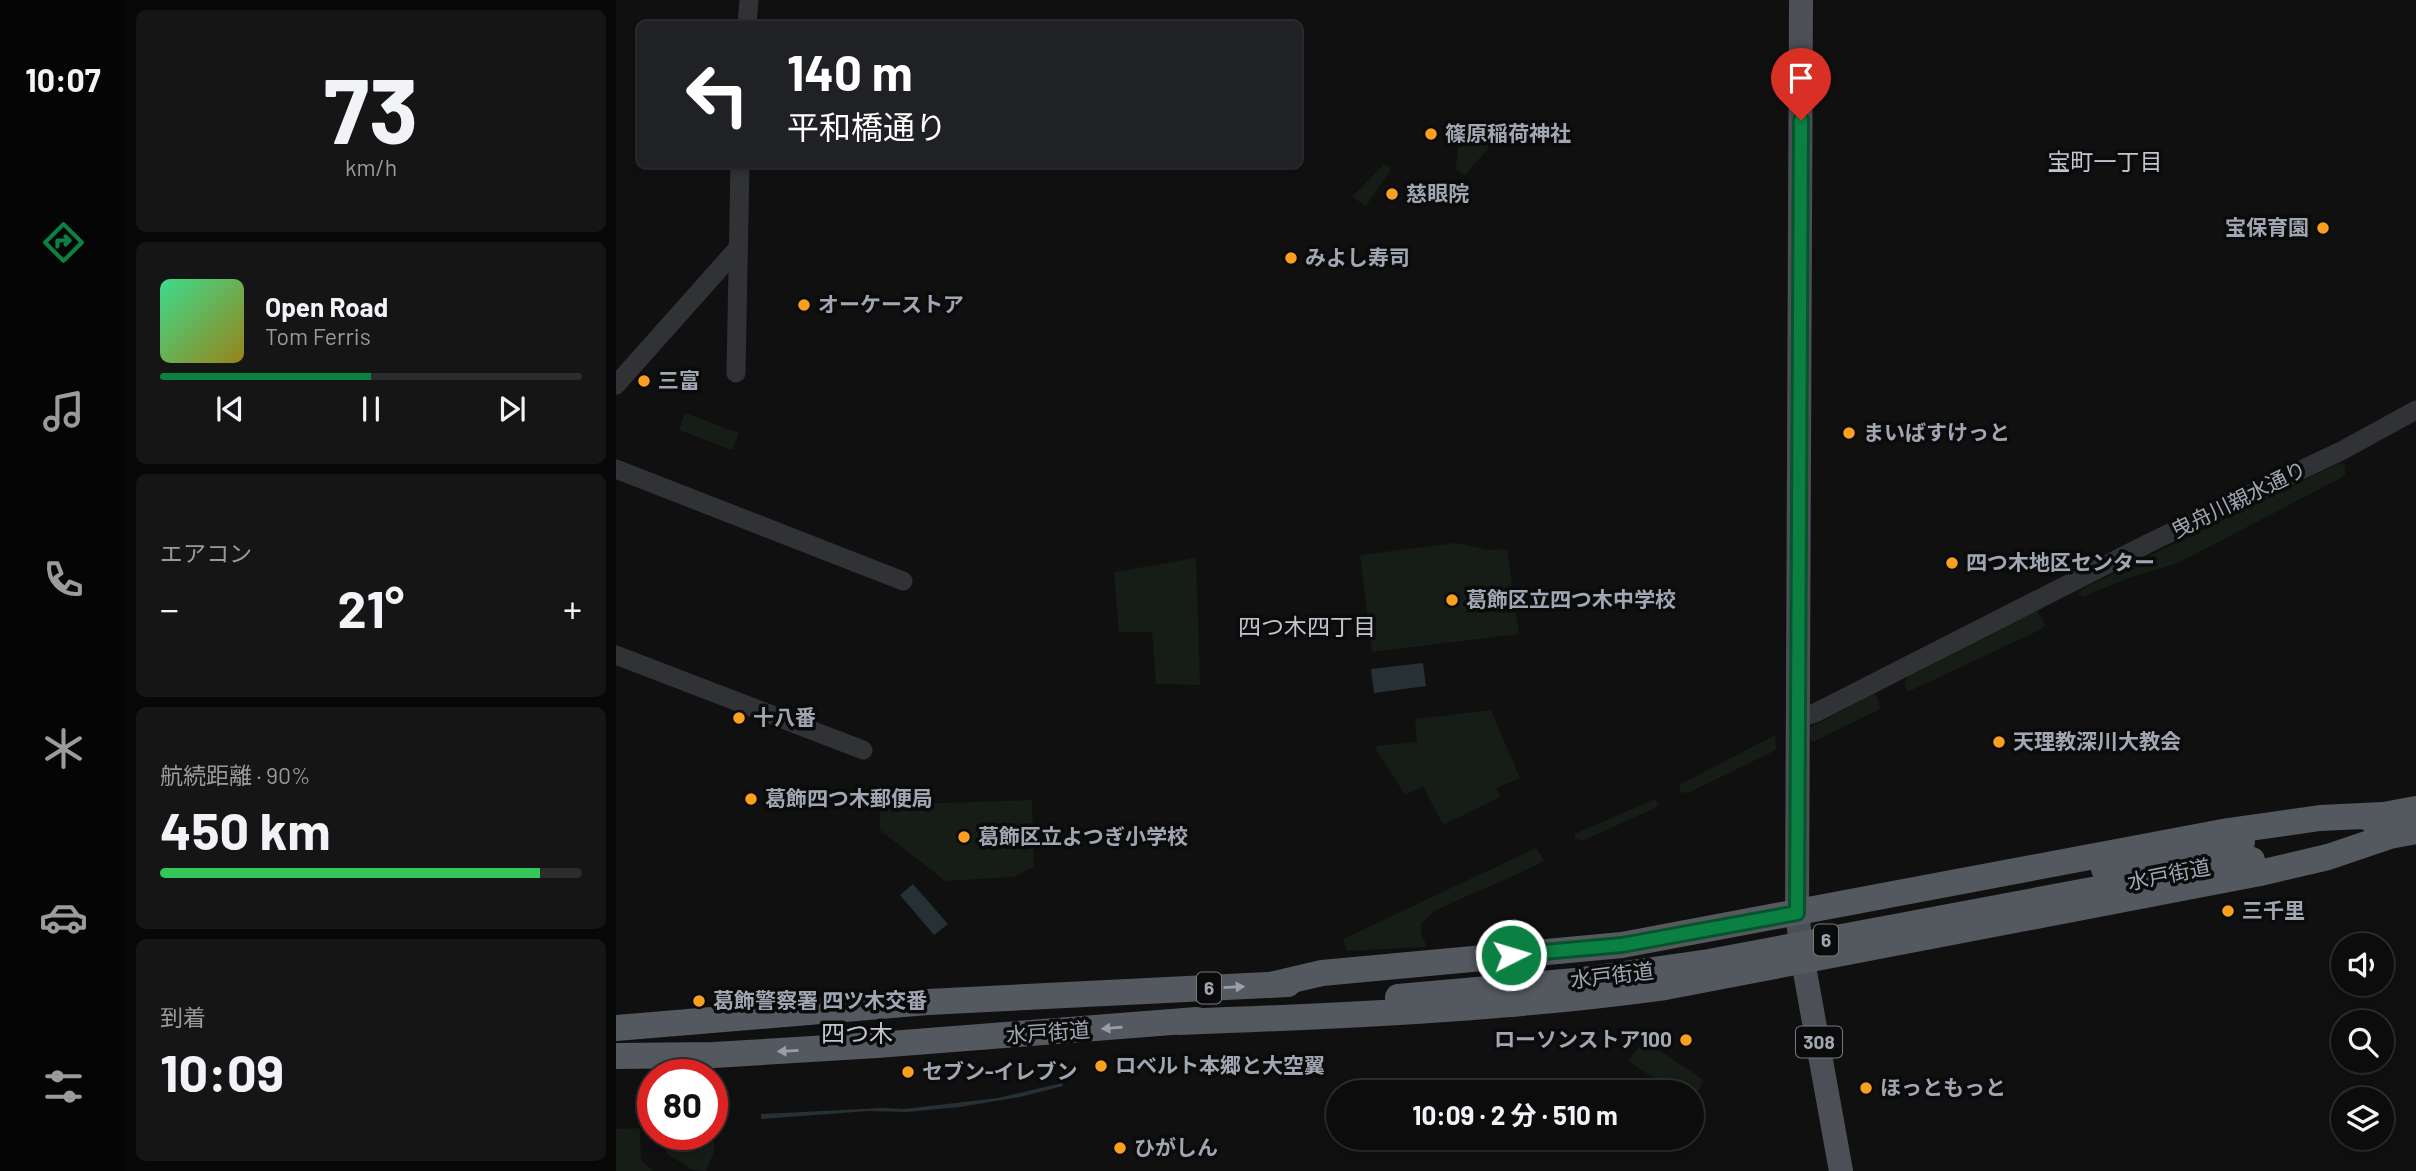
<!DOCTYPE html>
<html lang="ja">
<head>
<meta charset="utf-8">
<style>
	:root { --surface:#0c0c0d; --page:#151516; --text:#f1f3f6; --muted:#9a9b9d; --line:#2c2c2e; --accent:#0b8043 }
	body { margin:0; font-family:Barlow,"Noto Sans JP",sans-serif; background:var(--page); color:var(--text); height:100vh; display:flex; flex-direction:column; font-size:26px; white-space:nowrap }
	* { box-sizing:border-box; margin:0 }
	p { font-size:23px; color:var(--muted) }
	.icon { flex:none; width:38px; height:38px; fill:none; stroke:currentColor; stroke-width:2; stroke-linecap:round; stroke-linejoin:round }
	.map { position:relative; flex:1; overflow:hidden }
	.side { display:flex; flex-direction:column; gap:10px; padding:10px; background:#070707; width:490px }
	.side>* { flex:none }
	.banner { position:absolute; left:21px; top:21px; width:665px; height:147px; border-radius:10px; box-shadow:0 4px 10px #0003,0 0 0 2px var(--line); background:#202124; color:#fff; overflow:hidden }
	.fabs { position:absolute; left:1715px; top:933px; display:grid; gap:14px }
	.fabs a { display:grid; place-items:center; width:63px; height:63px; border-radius:50%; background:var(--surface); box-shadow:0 4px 10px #0003,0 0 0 2px var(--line); font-size:35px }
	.speed { position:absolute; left:21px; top:1059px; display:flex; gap:14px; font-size:35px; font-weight:700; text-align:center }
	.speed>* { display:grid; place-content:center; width:91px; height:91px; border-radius:50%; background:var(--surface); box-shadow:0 4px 10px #0003,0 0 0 2px var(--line); line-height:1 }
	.speed .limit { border:10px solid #d22; background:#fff; color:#111 }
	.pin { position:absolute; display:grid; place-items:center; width:60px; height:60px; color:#fff; margin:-72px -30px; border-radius:50% 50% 50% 0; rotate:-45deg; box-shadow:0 0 7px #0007 }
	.pin .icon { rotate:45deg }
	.me { position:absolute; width:77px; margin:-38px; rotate:85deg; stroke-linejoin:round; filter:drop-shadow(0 0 5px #0008) }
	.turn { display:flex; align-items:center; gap:24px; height:147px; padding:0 35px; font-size:32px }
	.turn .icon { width:91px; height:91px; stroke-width:2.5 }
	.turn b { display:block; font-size:49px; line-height:60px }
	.big { font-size:52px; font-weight:700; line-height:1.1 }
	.side .card { flex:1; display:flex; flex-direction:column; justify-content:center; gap:10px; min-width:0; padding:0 24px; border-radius:10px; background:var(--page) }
	.side .dial { align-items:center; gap:0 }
	.dial b { font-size:91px; line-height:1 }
	.song { display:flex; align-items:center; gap:21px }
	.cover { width:84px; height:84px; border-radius:10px; background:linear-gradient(135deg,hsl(150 70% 55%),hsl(50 70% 35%)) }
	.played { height:7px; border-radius:4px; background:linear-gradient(90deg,var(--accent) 50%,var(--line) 50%) }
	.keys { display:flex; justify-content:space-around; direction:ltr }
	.heat { display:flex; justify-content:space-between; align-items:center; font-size:38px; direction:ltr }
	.charge { height:10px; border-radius:5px; background:linear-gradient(90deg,#34c759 90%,var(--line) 0) }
	.trip { position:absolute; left:710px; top:1080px; width:378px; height:70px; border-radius:35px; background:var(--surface); box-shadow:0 4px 10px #0003,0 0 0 2px var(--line); font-weight:700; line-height:70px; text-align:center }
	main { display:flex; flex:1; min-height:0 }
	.dock { display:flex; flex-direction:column; width:126px; justify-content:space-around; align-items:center; background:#050505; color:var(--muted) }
	.dock .icon { width:49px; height:49px }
	.dock .selected { color:var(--accent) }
	.dock b { font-size:32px; color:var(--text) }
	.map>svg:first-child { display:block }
	.green { fill:#161c16 }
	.water { fill:#263035 }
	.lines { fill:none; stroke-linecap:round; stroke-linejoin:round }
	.tertiary { stroke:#313236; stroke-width:19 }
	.primary { stroke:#4c4f56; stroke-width:24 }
	.trunk { stroke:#54585f; stroke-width:26 }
	.trunk-bridge { stroke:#54585f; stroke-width:26 }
	.oneway { fill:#989fab }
	.route-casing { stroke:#07532c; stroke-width:18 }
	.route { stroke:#0b8043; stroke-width:12 }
	.poi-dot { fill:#fba01e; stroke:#0b0b0c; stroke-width:2.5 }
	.labels { text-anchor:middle; stroke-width:7; stroke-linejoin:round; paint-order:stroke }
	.shield { fill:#0b0b0c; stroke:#737881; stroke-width:2 }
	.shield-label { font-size:19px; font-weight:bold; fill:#a0a7b3 }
	.poi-label { font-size:21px; font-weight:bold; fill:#a0a7b3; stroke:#0b0b0c; text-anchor:start }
	.street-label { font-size:21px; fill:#a0a7b3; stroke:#0b0b0c }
	.neighbourhood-label { font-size:23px; fill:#c1c6cf; stroke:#0b0b0c }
	.quarter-label { font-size:24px; fill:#c1c6cf; stroke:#0b0b0c }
</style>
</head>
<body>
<main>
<nav class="dock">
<b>10:07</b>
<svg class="icon selected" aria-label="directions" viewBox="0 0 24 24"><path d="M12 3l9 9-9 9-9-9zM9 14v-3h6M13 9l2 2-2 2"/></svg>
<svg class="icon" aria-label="music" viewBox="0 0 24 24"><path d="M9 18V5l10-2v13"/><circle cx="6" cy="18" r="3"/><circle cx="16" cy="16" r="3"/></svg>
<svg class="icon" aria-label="phone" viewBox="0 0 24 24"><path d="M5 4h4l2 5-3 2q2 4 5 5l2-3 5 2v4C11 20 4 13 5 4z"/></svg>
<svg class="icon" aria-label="climate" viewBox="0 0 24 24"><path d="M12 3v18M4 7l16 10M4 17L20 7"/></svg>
<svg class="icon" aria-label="car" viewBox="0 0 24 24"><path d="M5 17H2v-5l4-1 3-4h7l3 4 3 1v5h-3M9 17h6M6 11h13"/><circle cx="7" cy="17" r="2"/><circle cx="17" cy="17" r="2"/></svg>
<svg class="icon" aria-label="filters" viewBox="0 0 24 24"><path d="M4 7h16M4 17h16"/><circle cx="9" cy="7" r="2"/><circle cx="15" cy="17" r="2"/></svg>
</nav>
<section class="side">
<div class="card dial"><b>73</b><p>km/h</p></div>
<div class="card">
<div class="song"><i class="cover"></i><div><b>Open Road</b><p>Tom Ferris</p></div></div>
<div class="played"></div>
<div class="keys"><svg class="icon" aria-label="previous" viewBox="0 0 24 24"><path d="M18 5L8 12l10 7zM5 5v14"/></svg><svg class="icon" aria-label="pause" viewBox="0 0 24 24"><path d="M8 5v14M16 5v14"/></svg><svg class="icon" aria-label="next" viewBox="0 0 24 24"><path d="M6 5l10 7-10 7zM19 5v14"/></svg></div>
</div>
<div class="card"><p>エアコン</p>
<div class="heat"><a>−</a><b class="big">21°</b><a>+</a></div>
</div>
<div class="card"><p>航続距離 · 90%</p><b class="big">450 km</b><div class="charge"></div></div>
<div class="card"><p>到着</p><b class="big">10:09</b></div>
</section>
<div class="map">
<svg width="1800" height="1171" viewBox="0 0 1800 1171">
	<rect width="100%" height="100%" fill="#101011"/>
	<!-- green -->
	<path class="green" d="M851,126L876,144L849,175L840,169L842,145Z
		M768,164L775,169L750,206L736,197Z
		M69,413L123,433L116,450L63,430Z
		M1723,463L1729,466V475L1721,480L1562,563L1512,578L1467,597L1461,594L1470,587Z
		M839,543L874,550L891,549L903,634L756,652L744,555Z
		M580,558L584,685L540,684L536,632H503L498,572Z
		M1421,611L1429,625L1424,630L1296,690L1291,691L1288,682L1292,677L1414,612Z
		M1257,694L1261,696L1264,708L1260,711L1197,742L1193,738V728Z
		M875,710L904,778L880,788L884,797L827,825L807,786L789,795L758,746L801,742L799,719Z
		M1159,735L1160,750L1072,793L1064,792L1063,789L1065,784Z
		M1039,799L1042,805L1039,808L966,841L959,839V834Z
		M416,800L418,867L397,877L329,881L264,830V805Z
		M920,848L928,860L921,865L820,910L805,924V933L811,947L731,951L727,939Z
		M1028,1040L1088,1080L1076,1102V1092H1059L1012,1061Z
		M24,1128L25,1160L38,1171H0V1129Z
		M96,1129H98V1152L90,1171L76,1170L50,1153L49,1134H96Z"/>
	<!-- water -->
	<path class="water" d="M807,663L810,686L758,693L755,669Z
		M297,884L332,924L318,935L284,895Z
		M446,1083L447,1086L404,1097L344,1107L291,1112L252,1111L145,1119V1114L267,1108L288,1109L382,1098Z"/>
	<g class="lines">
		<!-- tertiary -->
		<path class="tertiary" d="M131,24L133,0
			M120,373L124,164
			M0,385L122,248
			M0,469L287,581
			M0,655L247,750
			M1181,719L1199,713L1533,543L1727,450L1800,410"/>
		<!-- primary -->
		<path class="primary" d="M1185,0L1181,913L1187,961L1225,1171"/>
		<!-- trunk -->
		<path class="trunk" d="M1752,818L1800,809
			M1758,839L1800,831
			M654,985L706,973L1006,945L1612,831L1704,818L1767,815
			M564,1022C726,1016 889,1009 1049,987L1644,873L1712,857L1774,836
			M0,1028L312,1002L672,984
			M0,1056L98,1055L261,1045L581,1020"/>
		<!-- trunk-bridge -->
		<path class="trunk-bridge" d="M1488,869L1626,842
			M782,997L959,981L1093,962L1636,860"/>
	</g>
	<!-- one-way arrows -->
	<defs><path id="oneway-solid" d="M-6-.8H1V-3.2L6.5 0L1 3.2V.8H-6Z" transform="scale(1.75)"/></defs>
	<g class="oneway">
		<use href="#oneway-solid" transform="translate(618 987) rotate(-3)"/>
		<use href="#oneway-solid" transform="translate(496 1028) rotate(175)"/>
		<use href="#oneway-solid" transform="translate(172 1051) rotate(177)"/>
	</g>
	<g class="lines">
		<!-- route casing -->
		<g class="route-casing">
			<path id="route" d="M895,955L1006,945L1181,913L1185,120"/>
		</g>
		<!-- route -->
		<use href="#route" class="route"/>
	</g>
	<!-- markers -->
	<g class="poi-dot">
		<circle cx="815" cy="134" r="7"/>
		<circle cx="776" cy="194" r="7"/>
		<circle cx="1707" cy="228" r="7"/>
		<circle cx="675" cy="258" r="7"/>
		<circle cx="188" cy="305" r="7"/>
		<circle cx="28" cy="381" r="7"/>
		<circle cx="1233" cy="433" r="7"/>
		<circle cx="1336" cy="563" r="7"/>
		<circle cx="836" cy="600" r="7"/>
		<circle cx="123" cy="718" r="7"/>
		<circle cx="1383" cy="742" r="7"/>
		<circle cx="135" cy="799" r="7"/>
		<circle cx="348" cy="837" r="7"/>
		<circle cx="1612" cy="911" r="7"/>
		<circle cx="83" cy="1001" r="7"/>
		<circle cx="1070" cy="1040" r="7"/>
		<circle cx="485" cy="1066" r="7"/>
		<circle cx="292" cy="1072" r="7"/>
		<circle cx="1250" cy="1088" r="7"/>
		<circle cx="504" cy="1148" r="7"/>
	</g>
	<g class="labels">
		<!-- shield labels -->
		<g class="shield">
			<rect x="1198" y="924.5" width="24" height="31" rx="5"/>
			<rect x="581" y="972.5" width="24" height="31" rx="5"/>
			<rect x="1180" y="1026.5" width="46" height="31" rx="5"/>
		</g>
		<g class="shield-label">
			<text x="1210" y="947">6</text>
			<text x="593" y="995">6</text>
			<text x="1203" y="1049">308</text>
		</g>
		<!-- poi labels -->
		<g class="poi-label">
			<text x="829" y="141">篠原稲荷神社</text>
			<text x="790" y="201">慈眼院</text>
			<text x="1693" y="235" text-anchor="end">宝保育園</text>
			<text x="689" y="265">みよし寿司</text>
			<text x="202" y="312">オーケーストア</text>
			<text x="42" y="388">三富</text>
			<text x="1247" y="440">まいばすけっと</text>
			<text x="1350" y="570">四つ木地区センター</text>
			<text x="850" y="607">葛飾区立四つ木中学校</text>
			<text x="137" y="725">十八番</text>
			<text x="1397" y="749">天理教深川大教会</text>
			<text x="149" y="806">葛飾四つ木郵便局</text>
			<text x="362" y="844">葛飾区立よつぎ小学校</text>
			<text x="1626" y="918">三千里</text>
			<text x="97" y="1008">葛飾警察署 四ツ木交番</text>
			<text x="1056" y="1047" text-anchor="end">ローソンストア100</text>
			<text x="499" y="1073">ロベルト本郷と大空翼</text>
			<text x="306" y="1079">セブン-イレブン</text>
			<text x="1264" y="1095">ほっともっと</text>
			<text x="518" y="1155">ひがしん</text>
		</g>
		<!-- street labels -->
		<g class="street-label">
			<text transform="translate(1623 500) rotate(-26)" y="7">曳舟川親水通り</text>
			<text transform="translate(1553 875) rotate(-11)" y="7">水戸街道</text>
			<text transform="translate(996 976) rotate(-7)" y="7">水戸街道</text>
			<text transform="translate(432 1033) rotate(-4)" y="7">水戸街道</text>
		</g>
		<!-- neighbourhood labels -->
		<g class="neighbourhood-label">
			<text x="1489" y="170">宝町一丁目</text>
			<text x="691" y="635">四つ木四丁目</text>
		</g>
		<!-- quarter labels -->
		<g class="quarter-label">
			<text x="241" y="1042">四つ木</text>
		</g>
	</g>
</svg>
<div class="fabs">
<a><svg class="icon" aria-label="sound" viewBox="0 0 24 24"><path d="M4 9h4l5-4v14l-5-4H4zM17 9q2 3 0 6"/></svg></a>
<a><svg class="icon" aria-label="search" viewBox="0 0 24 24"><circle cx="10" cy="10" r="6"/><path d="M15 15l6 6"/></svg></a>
<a><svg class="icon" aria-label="layers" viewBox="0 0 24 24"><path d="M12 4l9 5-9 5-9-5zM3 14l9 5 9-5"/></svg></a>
</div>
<div class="speed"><div class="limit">80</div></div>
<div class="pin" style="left:1185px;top:120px;background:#d93025"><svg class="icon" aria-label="arrive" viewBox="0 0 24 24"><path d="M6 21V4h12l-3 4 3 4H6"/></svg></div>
<svg class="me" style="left:895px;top:955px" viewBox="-20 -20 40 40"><circle r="17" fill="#0b8043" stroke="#fff" stroke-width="3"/><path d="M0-11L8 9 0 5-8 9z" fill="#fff"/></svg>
<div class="trip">10:09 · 2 分 · 510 m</div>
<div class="banner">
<div class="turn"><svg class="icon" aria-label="left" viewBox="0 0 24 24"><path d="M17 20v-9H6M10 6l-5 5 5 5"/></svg><div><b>140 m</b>平和橋通り</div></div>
</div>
</div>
</main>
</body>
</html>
